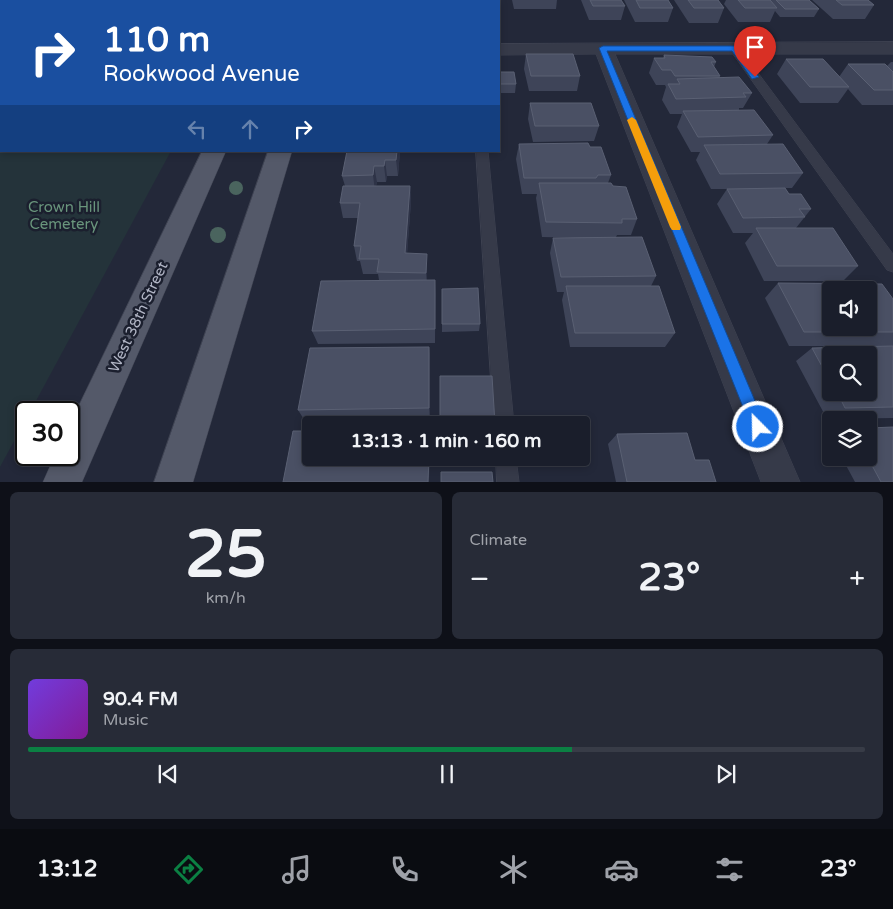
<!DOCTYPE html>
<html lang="en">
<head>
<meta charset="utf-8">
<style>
	:root { --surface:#1a1e2b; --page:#272b37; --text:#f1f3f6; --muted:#9fa2a9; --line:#383c47; --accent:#0b8043 }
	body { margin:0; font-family:"Varela Round",sans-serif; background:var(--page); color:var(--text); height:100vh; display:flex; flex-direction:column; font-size:19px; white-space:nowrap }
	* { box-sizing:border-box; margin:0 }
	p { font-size:16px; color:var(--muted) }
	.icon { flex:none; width:28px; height:28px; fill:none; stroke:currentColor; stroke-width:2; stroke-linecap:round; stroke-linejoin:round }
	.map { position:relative; height:482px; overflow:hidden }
	.side { display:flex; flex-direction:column; gap:10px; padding:10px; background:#0e1018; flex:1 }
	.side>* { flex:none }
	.banner { position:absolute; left:0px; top:0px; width:500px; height:152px; box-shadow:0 2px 8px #0003,0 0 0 1px var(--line); background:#1a4fa0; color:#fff; overflow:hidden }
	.controls { position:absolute; left:822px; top:281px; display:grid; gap:10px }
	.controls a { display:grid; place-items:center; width:55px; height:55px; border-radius:5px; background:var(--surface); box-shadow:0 2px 8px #0003,0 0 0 1px var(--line); font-size:25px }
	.speed { position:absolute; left:15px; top:401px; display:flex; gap:10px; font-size:25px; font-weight:700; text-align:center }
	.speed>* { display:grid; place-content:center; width:65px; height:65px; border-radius:50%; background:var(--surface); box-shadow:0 2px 8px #0003,0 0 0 1px var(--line); line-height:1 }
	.speed .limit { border:2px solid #111; border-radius:8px; background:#fff; color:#111 }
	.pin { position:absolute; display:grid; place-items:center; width:42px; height:42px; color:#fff; margin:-51px -21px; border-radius:50% 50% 50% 0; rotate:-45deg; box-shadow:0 0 5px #0007 }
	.pin .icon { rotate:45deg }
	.me { position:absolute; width:55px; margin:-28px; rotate:337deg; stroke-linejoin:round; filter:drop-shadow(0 0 4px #0008) }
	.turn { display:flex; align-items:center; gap:18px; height:105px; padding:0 20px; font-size:22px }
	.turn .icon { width:65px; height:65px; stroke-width:2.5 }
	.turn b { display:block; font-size:35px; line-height:42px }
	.lanes { display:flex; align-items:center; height:48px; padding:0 20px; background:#0003; justify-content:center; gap:25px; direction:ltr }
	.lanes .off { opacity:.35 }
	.big { font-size:38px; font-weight:700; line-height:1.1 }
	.side .card { flex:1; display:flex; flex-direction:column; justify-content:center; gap:8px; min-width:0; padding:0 18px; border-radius:8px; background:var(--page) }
	.side .dial { align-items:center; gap:0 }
	.dial b { font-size:65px; line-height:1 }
	.song { display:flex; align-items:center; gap:15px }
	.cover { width:60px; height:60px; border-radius:8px; background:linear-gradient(135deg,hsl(260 70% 55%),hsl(290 70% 35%)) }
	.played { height:5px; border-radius:2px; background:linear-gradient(90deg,var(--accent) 65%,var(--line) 65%) }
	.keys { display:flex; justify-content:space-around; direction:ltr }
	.heat { display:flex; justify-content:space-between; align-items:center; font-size:28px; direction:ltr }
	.side .tiles { flex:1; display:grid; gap:10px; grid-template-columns:1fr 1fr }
	.card:last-child { grid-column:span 2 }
	.trip { position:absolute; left:302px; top:416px; width:288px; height:50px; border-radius:5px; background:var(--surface); box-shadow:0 2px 8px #0003,0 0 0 1px var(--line); font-weight:700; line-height:50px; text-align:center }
	.tab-bar { display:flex; height:80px; justify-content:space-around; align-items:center; background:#0a0c11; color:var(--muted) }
	.tab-bar .icon { width:35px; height:35px }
	.tab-bar .selected { color:var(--accent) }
	.tab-bar b { font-size:22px; color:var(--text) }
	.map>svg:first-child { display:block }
	.green { fill:#24333a }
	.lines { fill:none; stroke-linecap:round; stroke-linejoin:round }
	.service-casing { stroke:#3f4352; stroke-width:1 }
	.minor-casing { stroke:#3f4352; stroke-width:1 }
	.primary-casing { stroke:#3f4352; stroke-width:1 }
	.service { fill:#363a49; fill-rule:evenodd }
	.minor { fill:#363a49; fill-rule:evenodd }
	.primary { fill:#545969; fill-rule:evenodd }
	.tree { fill:#4a645e }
	.wall { fill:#3e4458; fill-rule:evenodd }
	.shaded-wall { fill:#2e3347 }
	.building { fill:#4a5064; stroke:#5a6073; fill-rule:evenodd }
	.route { fill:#1a73e8; stroke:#114b97 }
	.slow { fill:#f59e0b }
	.labels { text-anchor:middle; stroke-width:5; stroke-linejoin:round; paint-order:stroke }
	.park-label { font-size:15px; fill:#69957c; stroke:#1b1f2e }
	.street-label { font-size:15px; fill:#b1b5c5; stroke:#1b1f2e }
</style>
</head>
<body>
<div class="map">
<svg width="893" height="482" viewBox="0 0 893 482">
	<rect width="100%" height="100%" fill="#232839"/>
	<!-- green -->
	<path class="green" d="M0,0H254L1,1V151H171L30,412H26V419L0,467Z"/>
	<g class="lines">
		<!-- service casing -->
		<g class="service-casing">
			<path id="service" d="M734,45L738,46L893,254V272L887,270L730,50V46Z
				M476,151H488L514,425H494Z
				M496,458H516L519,482H497Z"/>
		</g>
		<!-- minor casing -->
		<g class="minor-casing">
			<path id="minor" d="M893,42V54H615L800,482H761L596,54L499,55V44Z"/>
		</g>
		<!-- primary casing -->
		<g class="primary-casing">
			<path id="primary" d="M320,0H336V1H320Z
				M202,151H226L82,482H43L55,455H69V426Z
				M268,151H292L193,482H154Z"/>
		</g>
		<!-- service -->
		<use href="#service" class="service"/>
		<!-- minor -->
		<use href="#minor" class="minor"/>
		<!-- primary -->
		<use href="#primary" class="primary"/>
	</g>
	<!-- trees -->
	<g class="tree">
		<circle cx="236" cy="188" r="7"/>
		<circle cx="218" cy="235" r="8"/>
	</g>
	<!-- wall -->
	<path class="wall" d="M512,0H557L556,9H514Z
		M581,0H621L625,6L621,20H589Z
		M624,0H668L673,8L668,22H635Z
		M674,0H718L724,8L718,23H689Z
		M726,0H809L819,9L814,17H780L775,11L770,22H738L724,4Z
		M812,0H868L874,5L865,19H833Z
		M526,54L580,76L577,91H529L524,69Z
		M664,55L716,62L714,67L720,76L719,78L752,93L743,108H739V110L773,135L767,144L803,173L792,188H785L789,194L811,209L796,228L858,266L843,281H764L745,243L753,233H733L717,204L727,189H711L696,160L700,152H691L677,127L682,114H670L662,100L666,87L665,85H656L649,73L654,58H663Z
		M786,59L839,77L848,64L887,66L891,62H893V105H862L848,89L838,103H800L777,74Z
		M499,72L516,84L515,93H499Z
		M530,103L599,126L594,141L533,142L528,119Z
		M519,144L590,147L611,175L608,183L637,219L631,235H617L616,237L656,276L651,286L675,333L665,347H570L562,300L564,292H557L550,253L553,238H583L542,237L536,198L537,194H522L516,159Z
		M347,151H400L398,176H387L386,182H377L376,186H410L411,202L407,253L427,268V280H435V343L318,344L312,331L379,280L378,274H363L360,261H357L354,246L358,218H343L340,203L345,186L342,176Z
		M778,283L893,299V346H789L765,298Z
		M442,289L480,324L479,331L442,332Z
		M893,346V418L827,419L796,361L812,348ZM831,355L869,392H831Z
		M429,347L430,360V420L305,421L298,410Z
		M440,376L495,424L494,425H440Z
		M617,434L695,460L716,482H616L608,444Z
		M842,458H869L893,482H855Z"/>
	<!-- shaded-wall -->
	<path class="shaded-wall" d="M397,151H400L398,176L396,160Z
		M385,160L387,176L386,182L384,166Z
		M374,166L377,182L375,191L373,175Z
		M410,186L411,202L406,268L405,253Z
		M427,254V287L426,273Z
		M435,280L436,294L435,343Z
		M429,347L430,360V420L429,408Z
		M429,458H430L429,482H428Z"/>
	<!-- building -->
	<path class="building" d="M392,0H464V1H392Z
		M590,0H621L625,6H593Z
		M636,0H668L673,8H640Z
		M688,0H718L724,8H694Z
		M738,0H770L777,8H745Z
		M776,0H809L819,9H785Z
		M836,0H868L874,5H842Z
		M526,54H573L580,76H531Z
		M664,55L712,57L716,62H711L720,76H675L671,70H662L654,58H665Z
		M786,59H823L849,87H810Z
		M848,64H885L893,72V90H874Z
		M499,72H514L516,84H499Z
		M739,77L752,93H743L746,97L676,99L668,84H680L677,79Z
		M530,103H591L599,126H535Z
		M754,110L773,135L698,137L683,111Z
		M588,143L590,147H601L611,175H598L596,178H524L519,144Z
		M783,144L803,173L720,174L704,145Z
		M347,151H397L396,160H385L384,166H374L373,175L342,176Z
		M539,183H611L613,186L626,187L637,219H622V223L546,222Z
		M343,186H410L405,253L427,254L426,273L377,272L379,259H359L361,246H354L360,203H340Z
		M785,188L789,194H801L811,209H799L805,217L743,218L727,189Z
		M756,228H833L858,266H777Z
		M642,237L656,276L561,277L553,238Z
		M435,280V329L312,331L321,281Z
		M778,283L882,284L893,299V332H804ZM831,290H869V328H831Z
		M566,286H659L675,333H575Z
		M478,288L480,324H442V289Z
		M893,346V407L845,408L837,392H869V355H831V383L812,348Z
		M429,347V408L298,410L310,348Z
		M440,376H492L495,424H440Z
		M893,427V482H881L868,458H869V428Z
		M293,431H311V458H429L428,482H283Z
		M687,433L695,460H709L716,482H627L617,434Z
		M441,472H492L493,482H441Z"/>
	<!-- route -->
	<path class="route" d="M603,46H734L759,77L752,79L732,51H607L766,427L764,432L758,434L753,432L751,427L599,48Z"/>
	<!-- slow -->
	<path class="slow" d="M632,117L636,120L681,227L680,230H672L670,227L627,120Z"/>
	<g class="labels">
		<!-- park labels -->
		<g class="park-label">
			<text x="64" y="212">Crown Hill<tspan x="64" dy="17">Cemetery</tspan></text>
		</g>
		<!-- street labels -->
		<g class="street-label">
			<text transform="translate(138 317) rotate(-65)" y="5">West 38th Street</text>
		</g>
	</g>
</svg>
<div class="controls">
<a><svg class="icon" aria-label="sound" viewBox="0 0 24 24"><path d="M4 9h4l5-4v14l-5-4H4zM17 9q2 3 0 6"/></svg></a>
<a><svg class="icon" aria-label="search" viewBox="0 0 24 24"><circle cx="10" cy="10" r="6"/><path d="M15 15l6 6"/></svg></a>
<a><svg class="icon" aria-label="layers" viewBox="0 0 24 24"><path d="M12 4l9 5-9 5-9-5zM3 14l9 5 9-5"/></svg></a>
</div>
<div class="speed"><div class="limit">30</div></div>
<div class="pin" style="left:755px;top:77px;background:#d93025"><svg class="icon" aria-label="arrive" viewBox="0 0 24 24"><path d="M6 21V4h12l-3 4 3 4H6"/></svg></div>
<svg class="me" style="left:758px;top:427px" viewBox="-20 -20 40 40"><circle r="17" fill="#1a73e8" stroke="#fff" stroke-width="3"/><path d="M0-11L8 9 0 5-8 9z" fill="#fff"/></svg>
<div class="trip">13:13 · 1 min · 160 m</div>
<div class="banner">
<div class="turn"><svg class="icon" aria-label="right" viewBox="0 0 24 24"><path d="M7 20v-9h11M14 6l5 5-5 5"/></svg><div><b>110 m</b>Rookwood Avenue</div></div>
<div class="lanes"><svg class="icon off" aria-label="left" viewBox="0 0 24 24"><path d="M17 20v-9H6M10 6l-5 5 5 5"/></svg><svg class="icon off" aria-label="ahead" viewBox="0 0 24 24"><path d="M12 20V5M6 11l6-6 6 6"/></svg><svg class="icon" aria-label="right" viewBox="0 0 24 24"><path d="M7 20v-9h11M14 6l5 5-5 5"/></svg></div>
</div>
</div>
<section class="side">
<div class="tiles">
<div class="card dial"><b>25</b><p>km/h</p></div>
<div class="card"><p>Climate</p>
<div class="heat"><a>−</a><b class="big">23°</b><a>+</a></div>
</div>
<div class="card">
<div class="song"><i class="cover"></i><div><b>90.4 FM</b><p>Music</p></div></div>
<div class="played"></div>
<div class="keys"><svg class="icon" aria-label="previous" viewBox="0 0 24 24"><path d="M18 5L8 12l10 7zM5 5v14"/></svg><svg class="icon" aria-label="pause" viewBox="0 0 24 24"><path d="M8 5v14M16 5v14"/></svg><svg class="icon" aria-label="next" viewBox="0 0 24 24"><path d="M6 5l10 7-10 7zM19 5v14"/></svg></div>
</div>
</div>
</section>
<nav class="tab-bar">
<b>13:12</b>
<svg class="icon selected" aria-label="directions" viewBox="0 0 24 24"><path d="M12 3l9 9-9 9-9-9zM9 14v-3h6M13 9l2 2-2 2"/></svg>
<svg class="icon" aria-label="music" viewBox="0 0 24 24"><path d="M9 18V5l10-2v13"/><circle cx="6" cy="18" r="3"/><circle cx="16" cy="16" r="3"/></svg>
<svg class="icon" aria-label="phone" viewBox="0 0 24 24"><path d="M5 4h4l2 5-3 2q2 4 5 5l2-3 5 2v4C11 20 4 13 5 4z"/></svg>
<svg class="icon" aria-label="climate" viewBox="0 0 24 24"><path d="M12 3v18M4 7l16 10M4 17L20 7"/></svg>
<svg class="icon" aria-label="car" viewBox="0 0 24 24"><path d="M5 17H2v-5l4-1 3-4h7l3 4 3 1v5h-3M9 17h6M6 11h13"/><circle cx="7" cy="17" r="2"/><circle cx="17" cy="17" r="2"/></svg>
<svg class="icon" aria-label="filters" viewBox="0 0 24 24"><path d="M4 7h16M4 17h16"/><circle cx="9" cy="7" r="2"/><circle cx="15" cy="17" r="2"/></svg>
<b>23°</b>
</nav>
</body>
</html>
